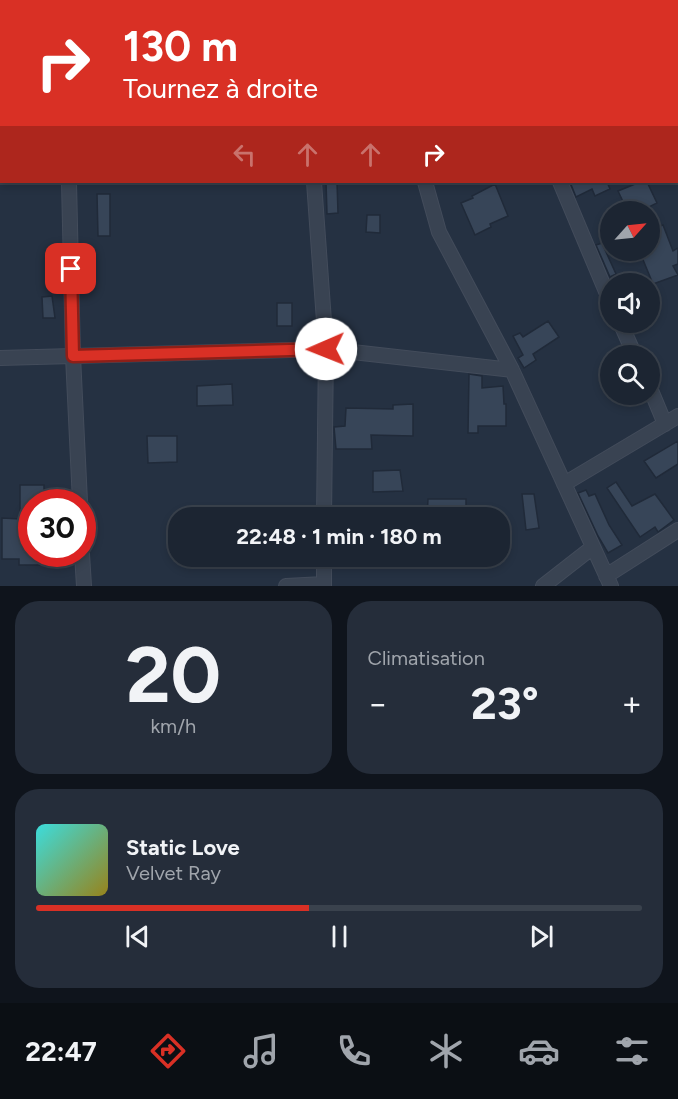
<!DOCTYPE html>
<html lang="fr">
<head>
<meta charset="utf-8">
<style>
	:root { --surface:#1c2532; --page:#252d3a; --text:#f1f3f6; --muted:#a0a5ac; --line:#3a424d; --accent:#d93025 }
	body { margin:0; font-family:Figtree,sans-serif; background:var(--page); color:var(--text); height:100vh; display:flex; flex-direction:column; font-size:22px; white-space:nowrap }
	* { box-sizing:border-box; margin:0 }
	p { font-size:20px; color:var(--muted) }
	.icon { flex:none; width:33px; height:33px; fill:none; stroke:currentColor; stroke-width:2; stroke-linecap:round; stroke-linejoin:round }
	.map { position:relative; height:586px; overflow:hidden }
	.details { display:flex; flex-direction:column; gap:15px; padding:15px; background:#0f141c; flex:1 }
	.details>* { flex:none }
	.hud { position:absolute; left:0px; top:0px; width:678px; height:183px; box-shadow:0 3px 9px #0003,0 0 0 2px var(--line); background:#d93025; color:#fff; overflow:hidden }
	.needle { width:39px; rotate:63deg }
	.fabs { position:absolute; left:600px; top:201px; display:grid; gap:12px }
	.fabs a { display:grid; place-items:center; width:60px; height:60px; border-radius:50%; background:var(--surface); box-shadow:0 3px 9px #0003,0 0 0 2px var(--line); font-size:30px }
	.speed { position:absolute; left:18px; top:489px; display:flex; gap:12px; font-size:30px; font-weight:700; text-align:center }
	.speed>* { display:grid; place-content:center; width:78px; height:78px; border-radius:50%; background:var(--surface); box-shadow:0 3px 9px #0003,0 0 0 2px var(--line); line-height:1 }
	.speed .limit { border:9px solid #d22; background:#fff; color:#111 }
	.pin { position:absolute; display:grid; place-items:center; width:51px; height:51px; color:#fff; margin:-26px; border-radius:12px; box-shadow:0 3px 9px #0006 }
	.me { position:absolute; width:66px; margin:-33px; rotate:269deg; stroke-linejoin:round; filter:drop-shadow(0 0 4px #0008) }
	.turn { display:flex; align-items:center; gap:21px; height:126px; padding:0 24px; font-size:27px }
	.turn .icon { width:78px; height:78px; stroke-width:2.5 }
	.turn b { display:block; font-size:42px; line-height:51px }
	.lanes { display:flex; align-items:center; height:57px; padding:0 24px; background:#0003; justify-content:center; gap:30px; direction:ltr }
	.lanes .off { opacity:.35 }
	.big { font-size:45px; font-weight:700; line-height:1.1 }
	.details .tile { flex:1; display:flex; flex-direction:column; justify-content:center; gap:9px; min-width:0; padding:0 21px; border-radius:24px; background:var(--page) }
	.details .dial { align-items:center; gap:0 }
	.dial b { font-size:78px; line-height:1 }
	.song { display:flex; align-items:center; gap:18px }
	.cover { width:72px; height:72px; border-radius:9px; background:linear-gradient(135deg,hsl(180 70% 55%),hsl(50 70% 35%)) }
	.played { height:6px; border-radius:3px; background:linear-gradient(90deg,var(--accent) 45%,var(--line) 45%) }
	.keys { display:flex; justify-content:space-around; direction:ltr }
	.heat { display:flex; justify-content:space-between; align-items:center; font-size:33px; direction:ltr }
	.details .tiles { flex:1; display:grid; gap:15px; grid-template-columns:1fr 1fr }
	.tile:last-child { grid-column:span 2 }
	.trip { position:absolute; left:168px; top:507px; width:342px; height:60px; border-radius:24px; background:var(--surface); box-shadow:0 3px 9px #0003,0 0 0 2px var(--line); font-weight:700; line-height:60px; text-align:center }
	.menu { display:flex; height:96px; justify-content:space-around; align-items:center; background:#0b0f14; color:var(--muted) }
	.menu .icon { width:42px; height:42px }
	.menu .current { color:var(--accent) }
	.menu b { font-size:27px; color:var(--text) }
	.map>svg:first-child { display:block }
	.building { fill:#374558; stroke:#202a39; stroke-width:1.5 }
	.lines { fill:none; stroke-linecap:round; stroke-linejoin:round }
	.street-casing { stroke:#434c5b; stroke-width:16 }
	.street { stroke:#394352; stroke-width:14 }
	.route-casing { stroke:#8d1f18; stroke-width:15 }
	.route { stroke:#d93025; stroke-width:10 }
</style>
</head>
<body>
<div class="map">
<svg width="678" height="586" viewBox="0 0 678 586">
	<rect width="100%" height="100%" fill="#253142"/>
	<!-- building -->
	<path class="building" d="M326,182H337L338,213L327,214Z
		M570,182H607L610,189L595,196L592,189L576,197Z
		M640,182H647L657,203L645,209L642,203L627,210L618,191Z
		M495,184L508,216L490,224L491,227L475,235L461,203L473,198L472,196Z
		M97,194H110V236H98Z
		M367,215H380V233L366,232Z
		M663,225L673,251L678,248V264L673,266L678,275L653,284L639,250H650V238L653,236L651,229Z
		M602,243L616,274L610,277L596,245Z
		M52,296L55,318H43L42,297Z
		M277,303H292V326H277Z
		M548,321L559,337L533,354L536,360L524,368L518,358L523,355L513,336L520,333L523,337Z
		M469,374L482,376V388L503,386L504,404H506V426H478V433H468Z
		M232,384L233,405L197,406V386Z
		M413,404V436L371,435L372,449H336L334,427L345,426L346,408L393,409V405Z
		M147,436H177V462L148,463Z
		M678,441V464L656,478L644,461Z
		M400,470L403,491L373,492V471Z
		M616,482L632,506L655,494L674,520L658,532L655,527L640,537L607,488Z
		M20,485H44V502H32V555H60V565H19V559H2V518L20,519Z
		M586,490L589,496L595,494L609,525L622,545L608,553L598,536L578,493Z
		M522,494H534L539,528L526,530Z
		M428,499H466V518H427Z"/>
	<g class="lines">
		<!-- street casing -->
		<g class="street-casing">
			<path id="street" d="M304,0V2
				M69,2V0
				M512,2V0
				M619,2L622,0
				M676,70L678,72
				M0,115H2
				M69,182L73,356L80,502
				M314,182L326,349L324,518
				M425,182L439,232L512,370L611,586
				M560,182L610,301
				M620,322L635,356
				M0,358L326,349L512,370
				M650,388L665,424
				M564,484L678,416
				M82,554L84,586
				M606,576L678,530
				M286,586L324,584
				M324,586V556
				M543,586L593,547"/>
		</g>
		<!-- street -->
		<use href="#street" class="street"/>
	</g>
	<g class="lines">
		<!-- route casing -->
		<g class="route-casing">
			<path id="route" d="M71,269L73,356L326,349"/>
		</g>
		<!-- route -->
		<use href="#route" class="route"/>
	</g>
</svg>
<div class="fabs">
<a><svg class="needle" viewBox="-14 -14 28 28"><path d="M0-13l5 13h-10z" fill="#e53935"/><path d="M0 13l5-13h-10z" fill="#a0a5ac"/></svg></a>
<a><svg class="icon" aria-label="sound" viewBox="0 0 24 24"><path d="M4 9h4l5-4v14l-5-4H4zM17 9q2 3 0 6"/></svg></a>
<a><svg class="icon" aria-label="search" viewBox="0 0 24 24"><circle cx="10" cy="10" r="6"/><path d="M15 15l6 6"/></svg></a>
</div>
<div class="speed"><div class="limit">30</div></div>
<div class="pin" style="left:71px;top:269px;background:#d93025"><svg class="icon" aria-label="arrive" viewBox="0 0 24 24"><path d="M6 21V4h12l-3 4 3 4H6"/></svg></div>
<svg class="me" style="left:326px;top:349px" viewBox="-20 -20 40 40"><circle r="19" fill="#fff"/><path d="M0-13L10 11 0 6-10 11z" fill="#d93025"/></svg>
<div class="trip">22:48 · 1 min · 180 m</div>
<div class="hud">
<div class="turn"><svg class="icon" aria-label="right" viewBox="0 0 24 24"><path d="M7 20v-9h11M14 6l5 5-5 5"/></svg><div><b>130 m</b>Tournez à droite</div></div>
<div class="lanes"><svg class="icon off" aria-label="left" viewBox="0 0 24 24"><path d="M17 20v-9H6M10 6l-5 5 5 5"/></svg><svg class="icon off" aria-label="ahead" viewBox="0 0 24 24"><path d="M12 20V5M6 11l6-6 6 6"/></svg><svg class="icon off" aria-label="ahead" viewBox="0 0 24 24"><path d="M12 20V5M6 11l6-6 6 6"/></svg><svg class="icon" aria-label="right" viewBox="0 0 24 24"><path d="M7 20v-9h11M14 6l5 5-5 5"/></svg></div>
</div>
</div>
<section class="details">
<div class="tiles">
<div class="tile dial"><b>20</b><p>km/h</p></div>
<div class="tile"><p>Climatisation</p>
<div class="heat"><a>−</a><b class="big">23°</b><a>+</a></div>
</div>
<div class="tile">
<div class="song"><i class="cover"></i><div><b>Static Love</b><p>Velvet Ray</p></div></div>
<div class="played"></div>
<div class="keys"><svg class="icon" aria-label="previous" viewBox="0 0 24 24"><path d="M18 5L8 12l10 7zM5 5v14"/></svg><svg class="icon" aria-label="pause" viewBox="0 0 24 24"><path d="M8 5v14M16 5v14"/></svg><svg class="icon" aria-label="next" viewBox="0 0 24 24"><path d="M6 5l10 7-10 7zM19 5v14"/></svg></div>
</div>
</div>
</section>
<nav class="menu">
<b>22:47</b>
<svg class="icon current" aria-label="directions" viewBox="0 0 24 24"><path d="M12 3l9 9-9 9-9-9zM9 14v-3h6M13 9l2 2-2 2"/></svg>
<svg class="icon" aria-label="music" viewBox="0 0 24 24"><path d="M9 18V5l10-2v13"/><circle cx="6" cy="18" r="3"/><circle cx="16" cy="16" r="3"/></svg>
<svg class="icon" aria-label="phone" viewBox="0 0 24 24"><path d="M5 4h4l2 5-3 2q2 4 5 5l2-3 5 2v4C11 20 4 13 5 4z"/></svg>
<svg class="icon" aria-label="climate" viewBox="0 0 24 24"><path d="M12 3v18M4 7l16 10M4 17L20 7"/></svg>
<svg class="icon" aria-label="car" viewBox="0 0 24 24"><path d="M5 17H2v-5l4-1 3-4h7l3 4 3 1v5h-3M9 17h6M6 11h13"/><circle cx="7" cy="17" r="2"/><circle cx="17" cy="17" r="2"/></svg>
<svg class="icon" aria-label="filters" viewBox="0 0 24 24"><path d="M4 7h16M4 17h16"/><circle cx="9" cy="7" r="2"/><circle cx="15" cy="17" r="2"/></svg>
</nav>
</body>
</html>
